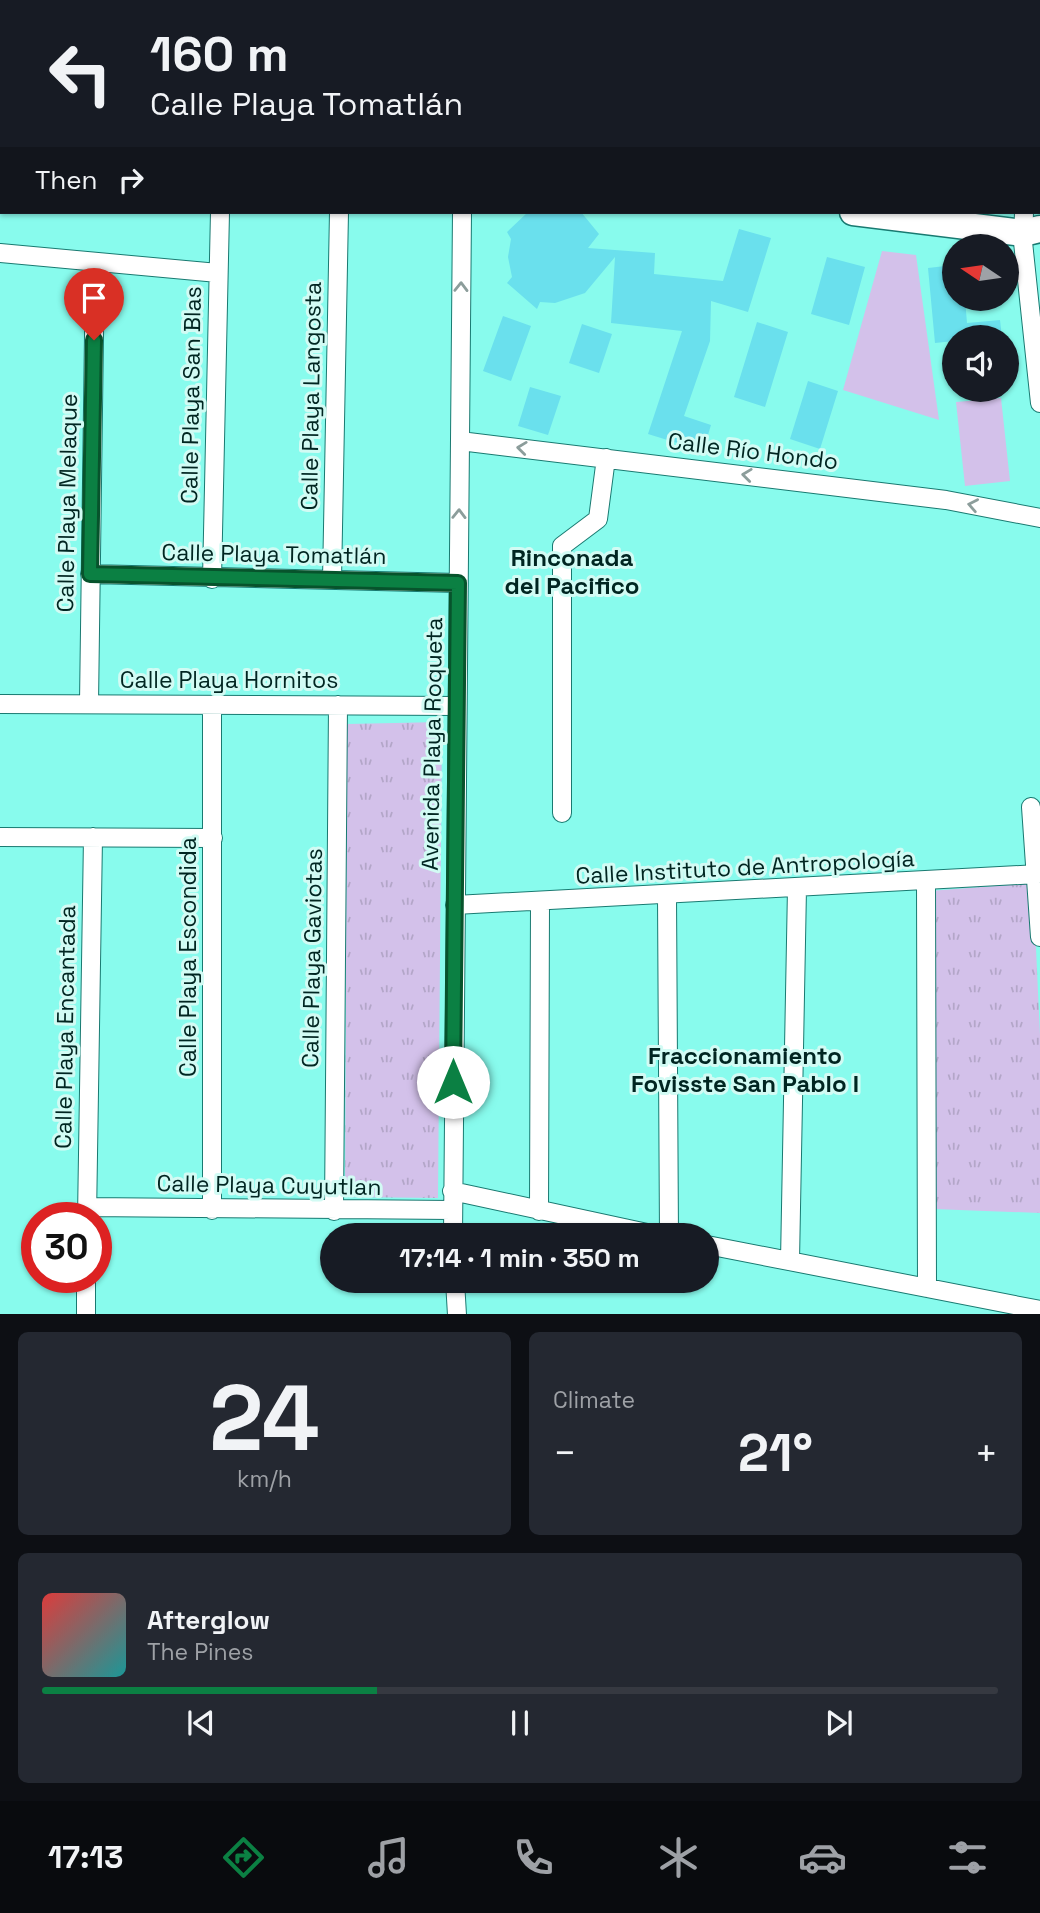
<!DOCTYPE html>
<html lang="en">
<head>
<meta charset="utf-8">
<style>
	:root { --surface:#171b24; --page:#242831; --text:#f1f3f6; --muted:#9ea1a6; --line:#363941; --accent:#0b8043 }
	body { margin:0; font-family:"Space Grotesk",sans-serif; background:var(--page); color:var(--text); height:100vh; display:flex; flex-direction:column; font-size:26px; white-space:nowrap }
	* { box-sizing:border-box; margin:0 }
	p { font-size:23px; color:var(--muted) }
	.icon { flex:none; width:38px; height:38px; fill:none; stroke:currentColor; stroke-width:2; stroke-linecap:round; stroke-linejoin:round }
	.map { position:relative; height:1314px; overflow:hidden }
	.drawer { display:flex; flex-direction:column; gap:18px; padding:18px; background:#0d0f14; flex:1 }
	.drawer>* { flex:none }
	.banner { position:absolute; left:0px; top:0px; width:1041px; height:214px; box-shadow:0 2px 5px #0004; background:#171b24; color:var(--text); overflow:hidden }
	.needle { width:46px; rotate:283deg }
	.tools { position:absolute; left:942px; top:234px; display:grid; gap:14px }
	.tools a { display:grid; place-items:center; width:77px; height:77px; border-radius:50%; background:var(--surface); box-shadow:0 2px 5px #0004; font-size:35px }
	.speed { position:absolute; left:21px; top:1202px; display:flex; gap:14px; font-size:35px; font-weight:700; text-align:center }
	.speed>* { display:grid; place-content:center; width:91px; height:91px; border-radius:50%; background:var(--surface); box-shadow:0 2px 5px #0004; line-height:1 }
	.speed .limit { border:10px solid #d22; background:#fff; color:#111 }
	.pin { position:absolute; display:grid; place-items:center; width:60px; height:60px; color:#fff; margin:-72px -30px; border-radius:50% 50% 50% 0; rotate:-45deg; box-shadow:0 0 7px #0007 }
	.pin .icon { rotate:45deg }
	.me { position:absolute; width:77px; margin:-38px; rotate:0deg; stroke-linejoin:round; filter:drop-shadow(0 0 5px #0008) }
	.turn { display:flex; align-items:center; gap:24px; height:147px; padding:0 35px; font-size:32px }
	.turn .icon { width:91px; height:91px; stroke-width:2.5 }
	.turn b { display:block; font-size:49px; line-height:60px }
	.then { display:flex; align-items:center; height:66px; padding:0 35px; background:#0003; gap:14px; font-size:26px }
	.big { font-size:52px; font-weight:700; line-height:1.1 }
	.drawer .widget { flex:1; display:flex; flex-direction:column; justify-content:center; gap:10px; min-width:0; padding:0 24px; border-radius:10px; background:var(--page) }
	.drawer .dial { align-items:center; gap:0 }
	.dial b { font-size:91px; line-height:1 }
	.song { display:flex; align-items:center; gap:21px }
	.cover { width:84px; height:84px; border-radius:10px; background:linear-gradient(135deg,hsl(0 70% 55%),hsl(180 70% 35%)) }
	.played { height:7px; border-radius:4px; background:linear-gradient(90deg,var(--accent) 35%,var(--line) 35%) }
	.keys { display:flex; justify-content:space-around; direction:ltr }
	.heat { display:flex; justify-content:space-between; align-items:center; font-size:38px; direction:ltr }
	.drawer .tiles { flex:1; display:grid; gap:18px; grid-template-columns:1fr 1fr }
	.widget:last-child { grid-column:span 2 }
	.trip { position:absolute; left:320px; top:1223px; width:399px; height:70px; border-radius:35px; background:var(--surface); box-shadow:0 2px 5px #0004; font-weight:700; line-height:70px; text-align:center }
	.menu { display:flex; height:112px; justify-content:space-around; align-items:center; background:#090b0e; color:var(--muted) }
	.menu .icon { width:49px; height:49px }
	.menu .on { color:var(--accent) }
	.menu b { font-size:32px; color:var(--text) }
	.map>svg:first-child { display:block }
	.grass { fill:#d3c1ea }
	.park { fill:url(#park-tufts) }
	.building { fill:#6ae0ed }
	.lines { fill:none; stroke-linecap:round; stroke-linejoin:round }
	.street-casing { stroke:#197a71; stroke-width:20 }
	.secondary-casing { stroke:#197a71; stroke-width:29 }
	.street { stroke:#fff; stroke-width:18 }
	.secondary { stroke:#fff; stroke-width:26 }
	.oneway { stroke:#8c9d9b }
	.route-casing { stroke:#07532c; stroke-width:18 }
	.route { stroke:#0b8043; stroke-width:12 }
	.labels { text-anchor:middle; stroke-width:6; stroke-linejoin:round; paint-order:stroke }
	.street-label { font-size:23px; fill:#002521; stroke:#d2fbf4 }
	.neighbourhood-label { font-size:24px; font-weight:bold; fill:#002521; stroke:#d2fbf4 }
</style>
</head>
<body>
<div class="map">
<svg width="1040" height="1315" viewBox="0 0 1040 1315">
	<defs>
		<pattern id="park-tufts" width="24" height="20" patternUnits="userSpaceOnUse" patternTransform="scale(1.75)"><rect width="24" height="20" fill="#d3c1ea"/><path d="M3 7l-1-3M5 7V3M7 7l1-3M15 17l-1-3M17 17v-4M19 17l1-3" fill="none" stroke="#b3a6c8"/></pattern>
	</defs>
	<rect width="100%" height="100%" fill="#88fbed"/>
	<!-- grass -->
	<path class="grass" d="M882,251L916,255L939,420L843,390Z
		M1001,398L1010,481L965,486L956,402Z"/>
	<!-- park -->
	<path class="park" d="M442,722L438,1198L345,1197L347,724Z
		M1033,883L1040,1035V1213L933,1209L929,891Z"/>
	<!-- building -->
	<path class="building" d="M528,212H581L599,234L588,248L655,253L654,274L723,281L739,229L771,238L748,312L711,301L710,341L684,416L711,425L703,451L648,434L682,331L611,323L615,257L585,293L555,303L540,302L537,309L507,283L512,277L508,257L511,239L507,232Z
		M827,257L865,267L849,325L811,314Z
		M954,265V299H965L967,323L1000,320L1002,338H954V341L935,343L928,268Z
		M503,316L531,326L511,381L483,371Z
		M757,322L788,332L765,407L734,397Z
		M582,324L612,334L599,373L569,363Z
		M808,381L838,391L820,449L790,439Z
		M530,387L561,396L548,435L518,426Z"/>
	<g class="lines">
		<!-- street casing -->
		<g class="street-casing">
			<path id="street" d="M464,0V2
				M512,0L556,2
				M955,2L956,0
				M1040,152V151
				M1024,212L1023,242L1040,403
				M0,253L218,273
				M460,441L946,500L1040,518
				M90,574L458,583
				M212,579L220,212
				M332,580L339,212
				M89,703L95,262
				M0,704L457,706
				M1031,807L1040,937
				M562,813V546L598,519L606,458
				M0,837L213,838
				M926,881L927,1288
				M667,896L669,1236
				M455,905L1038,874
				M452,1191L661,1236
				M87,1207L452,1210
				M212,1210V705
				M334,1211L338,705
				M539,1211L540,903
				M87,1218L93,837
				M453,1236L462,212
				M707,1245L1040,1310
				M790,1261L797,888
				M455,1281L457,1315
				M86,1315V1278"/>
		</g>
		<!-- secondary casing -->
		<g class="secondary-casing">
			<path id="secondary" d="M0,79L2,80
				M0,109H2
				M853,212L1023,233L1040,229"/>
		</g>
		<!-- street -->
		<use href="#street" class="street"/>
		<!-- secondary -->
		<use href="#secondary" class="secondary"/>
	</g>
	<!-- one-way arrows -->
	<defs><path id="oneway-chevron" d="M-2-3.5L2.5 0L-2 3.5" fill="none" stroke-width="1.6" stroke-linecap="round" stroke-linejoin="round" transform="scale(1.75)"/></defs>
	<g class="oneway">
		<use href="#oneway-chevron" transform="translate(461 287) rotate(-89)"/>
		<use href="#oneway-chevron" transform="translate(522 448) rotate(-173)"/>
		<use href="#oneway-chevron" transform="translate(747 475) rotate(-173)"/>
		<use href="#oneway-chevron" transform="translate(973 505) rotate(-169)"/>
		<use href="#oneway-chevron" transform="translate(459 514) rotate(-89)"/>
	</g>
	<g class="lines">
		<!-- route casing -->
		<g class="route-casing">
			<path id="route" d="M94,340L90,574L458,583L453,1082"/>
		</g>
		<!-- route -->
		<use href="#route" class="route"/>
	</g>
	<g class="labels">
		<!-- street labels -->
		<g class="street-label">
			<text transform="translate(191 395) rotate(-89)" y="8">Calle Playa San Blas</text>
			<text transform="translate(311 396) rotate(-89)" y="8">Calle Playa Langosta</text>
			<text transform="translate(753 451) rotate(7)" y="8">Calle Río Hondo</text>
			<text transform="translate(67 503) rotate(-89)" y="8">Calle Playa Melaque</text>
			<text transform="translate(274 554) rotate(1)" y="8">Calle Playa Tomatlán</text>
			<text x="229" y="688">Calle Playa Hornitos</text>
			<text transform="translate(432 744) rotate(-89)" y="8">Avenida Playa Roqueta</text>
			<text transform="translate(745 867) rotate(-3)" y="8">Calle Instituto de Antropología</text>
			<text transform="translate(188 957) rotate(-90)" y="8">Calle Playa Escondida</text>
			<text transform="translate(312 958) rotate(-89)" y="8">Calle Playa Gaviotas</text>
			<text transform="translate(65 1027) rotate(-89)" y="8">Calle Playa Encantada</text>
			<text transform="translate(269 1185) rotate(1)" y="8">Calle Playa Cuyutlan</text>
		</g>
		<!-- neighbourhood labels -->
		<g class="neighbourhood-label">
			<text x="572" y="566">Rinconada<tspan x="572" dy="28">del Pacifico</tspan></text>
			<text x="745" y="1064">Fraccionamiento<tspan x="745" dy="28">Fovisste San Pablo I</tspan></text>
		</g>
	</g>
</svg>
<div class="tools">
<a><svg class="needle" viewBox="-14 -14 28 28"><path d="M0-13l5 13h-10z" fill="#e53935"/><path d="M0 13l5-13h-10z" fill="#9ea1a6"/></svg></a>
<a><svg class="icon" aria-label="sound" viewBox="0 0 24 24"><path d="M4 9h4l5-4v14l-5-4H4zM17 9q2 3 0 6"/></svg></a>
</div>
<div class="speed"><div class="limit">30</div></div>
<div class="pin" style="left:94px;top:340px;background:#d93025"><svg class="icon" aria-label="arrive" viewBox="0 0 24 24"><path d="M6 21V4h12l-3 4 3 4H6"/></svg></div>
<svg class="me" style="left:453px;top:1082px" viewBox="-20 -20 40 40"><circle r="19" fill="#fff"/><path d="M0-13L10 11 0 6-10 11z" fill="#0b8043"/></svg>
<div class="trip">17:14 · 1 min · 350 m</div>
<div class="banner">
<div class="turn"><svg class="icon" aria-label="left" viewBox="0 0 24 24"><path d="M17 20v-9H6M10 6l-5 5 5 5"/></svg><div><b>160 m</b>Calle Playa Tomatlán</div></div>
<div class="then">Then<svg class="icon" aria-label="right" viewBox="0 0 24 24"><path d="M7 20v-9h11M14 6l5 5-5 5"/></svg></div>
</div>
</div>
<section class="drawer">
<div class="tiles">
<div class="widget dial"><b>24</b><p>km/h</p></div>
<div class="widget"><p>Climate</p>
<div class="heat"><a>−</a><b class="big">21°</b><a>+</a></div>
</div>
<div class="widget">
<div class="song"><i class="cover"></i><div><b>Afterglow</b><p>The Pines</p></div></div>
<div class="played"></div>
<div class="keys"><svg class="icon" aria-label="previous" viewBox="0 0 24 24"><path d="M18 5L8 12l10 7zM5 5v14"/></svg><svg class="icon" aria-label="pause" viewBox="0 0 24 24"><path d="M8 5v14M16 5v14"/></svg><svg class="icon" aria-label="next" viewBox="0 0 24 24"><path d="M6 5l10 7-10 7zM19 5v14"/></svg></div>
</div>
</div>
</section>
<nav class="menu">
<b>17:13</b>
<svg class="icon on" aria-label="directions" viewBox="0 0 24 24"><path d="M12 3l9 9-9 9-9-9zM9 14v-3h6M13 9l2 2-2 2"/></svg>
<svg class="icon" aria-label="music" viewBox="0 0 24 24"><path d="M9 18V5l10-2v13"/><circle cx="6" cy="18" r="3"/><circle cx="16" cy="16" r="3"/></svg>
<svg class="icon" aria-label="phone" viewBox="0 0 24 24"><path d="M5 4h4l2 5-3 2q2 4 5 5l2-3 5 2v4C11 20 4 13 5 4z"/></svg>
<svg class="icon" aria-label="climate" viewBox="0 0 24 24"><path d="M12 3v18M4 7l16 10M4 17L20 7"/></svg>
<svg class="icon" aria-label="car" viewBox="0 0 24 24"><path d="M5 17H2v-5l4-1 3-4h7l3 4 3 1v5h-3M9 17h6M6 11h13"/><circle cx="7" cy="17" r="2"/><circle cx="17" cy="17" r="2"/></svg>
<svg class="icon" aria-label="filters" viewBox="0 0 24 24"><path d="M4 7h16M4 17h16"/><circle cx="9" cy="7" r="2"/><circle cx="15" cy="17" r="2"/></svg>
</nav>
</body>
</html>
